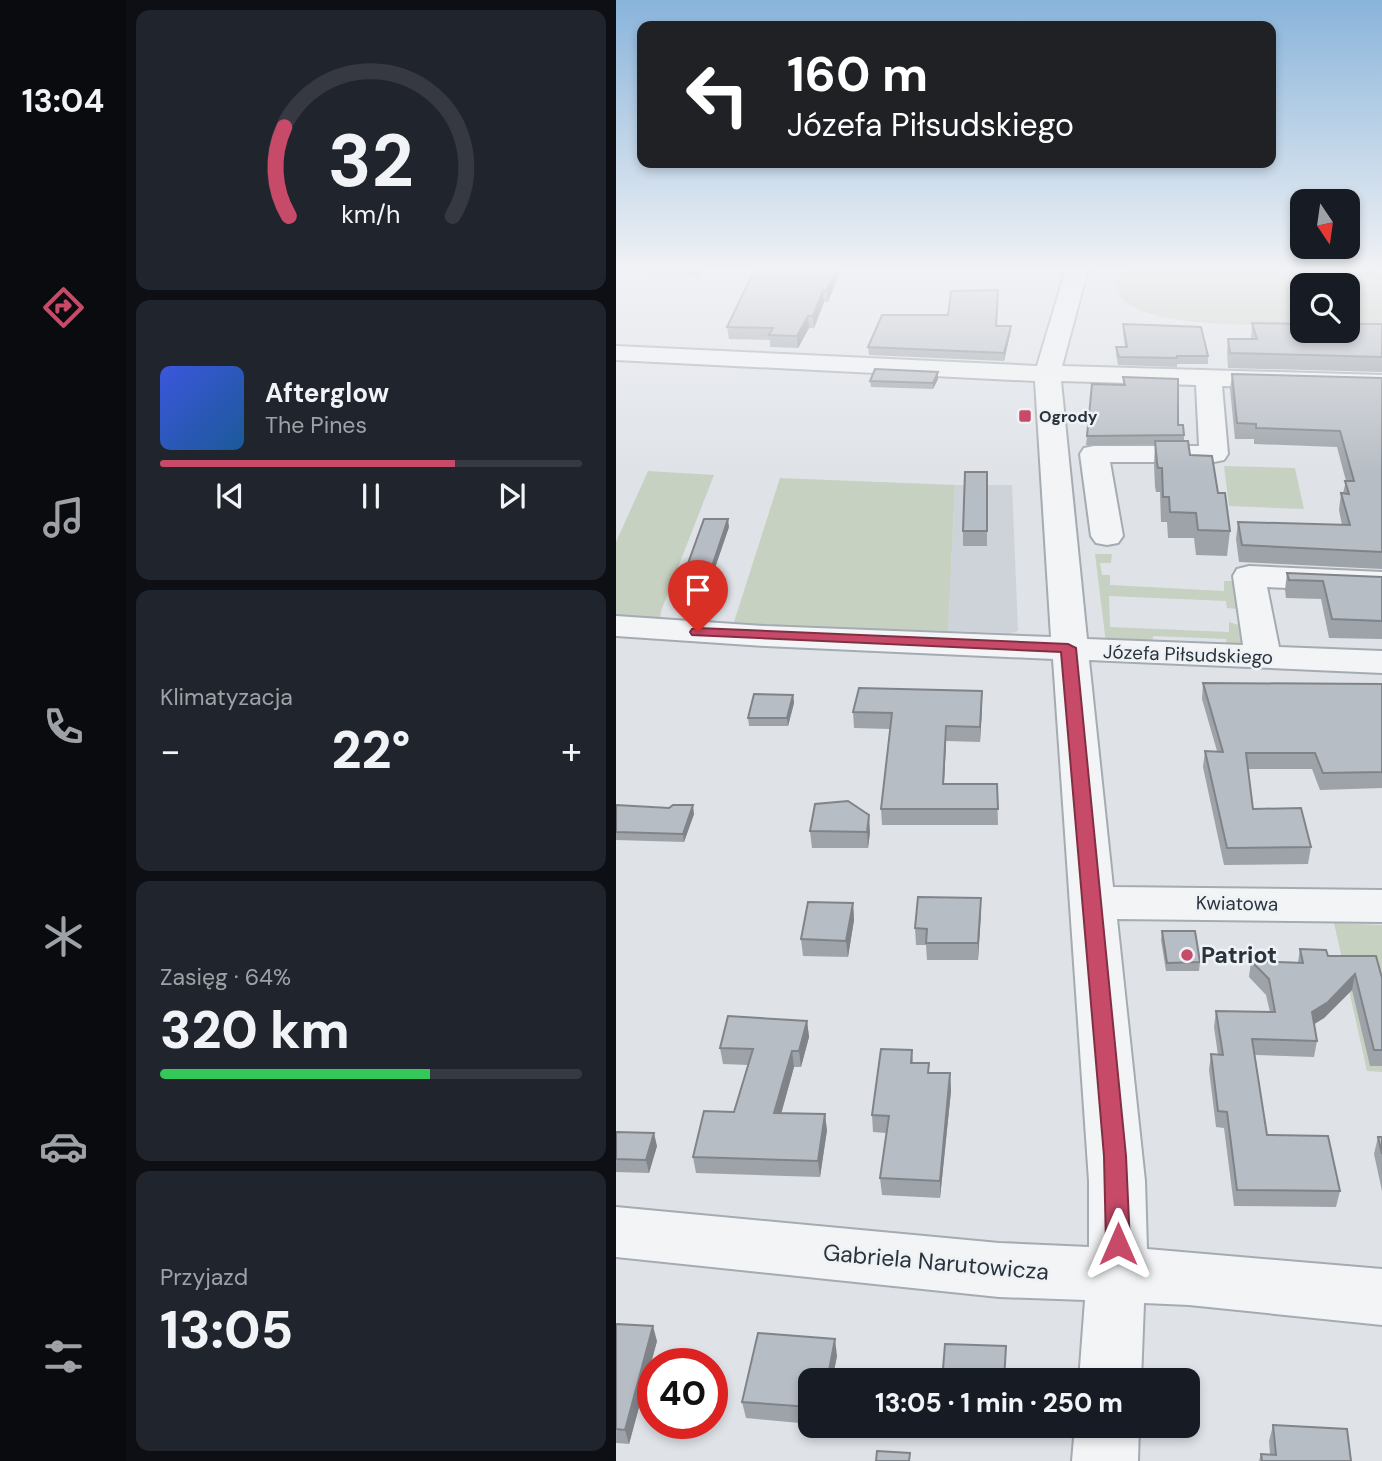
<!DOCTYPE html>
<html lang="pl">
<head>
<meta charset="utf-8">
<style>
	:root { --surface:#171b24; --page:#20242c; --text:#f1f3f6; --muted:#9ea1a6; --line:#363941; --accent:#c74a69 }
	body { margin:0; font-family:"DM Sans",sans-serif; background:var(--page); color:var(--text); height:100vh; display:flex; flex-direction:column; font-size:26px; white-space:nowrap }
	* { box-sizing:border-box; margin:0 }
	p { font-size:23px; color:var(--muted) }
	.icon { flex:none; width:38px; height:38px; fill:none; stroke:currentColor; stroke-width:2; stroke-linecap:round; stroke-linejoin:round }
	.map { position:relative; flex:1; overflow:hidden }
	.details { display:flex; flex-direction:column; gap:10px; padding:10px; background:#0d0f14; width:490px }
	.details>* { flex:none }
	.guide { position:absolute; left:21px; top:21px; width:639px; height:147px; border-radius:14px; box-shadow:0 4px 10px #0003; background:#202124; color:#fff; overflow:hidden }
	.needle { width:46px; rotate:167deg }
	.fabs { position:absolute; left:674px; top:189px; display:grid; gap:14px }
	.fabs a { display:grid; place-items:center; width:70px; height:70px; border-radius:14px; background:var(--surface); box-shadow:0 4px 10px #0003; font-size:35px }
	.speed { position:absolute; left:21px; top:1348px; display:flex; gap:14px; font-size:35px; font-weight:700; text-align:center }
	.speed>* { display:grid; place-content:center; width:91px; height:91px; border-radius:50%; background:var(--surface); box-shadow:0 4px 10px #0003; line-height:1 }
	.speed .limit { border:10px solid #d22; background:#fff; color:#111 }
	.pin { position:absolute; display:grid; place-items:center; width:60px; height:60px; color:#fff; margin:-72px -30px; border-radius:50% 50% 50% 0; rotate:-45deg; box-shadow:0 0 7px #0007 }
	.pin .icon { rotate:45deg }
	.me { position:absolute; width:77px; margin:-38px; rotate:0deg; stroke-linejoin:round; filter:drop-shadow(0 0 5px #0008) }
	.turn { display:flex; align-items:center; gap:24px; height:147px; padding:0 35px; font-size:32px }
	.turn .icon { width:91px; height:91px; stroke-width:2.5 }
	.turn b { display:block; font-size:49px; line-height:60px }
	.big { font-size:52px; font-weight:800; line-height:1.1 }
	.details .widget { flex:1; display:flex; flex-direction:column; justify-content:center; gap:10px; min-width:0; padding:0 24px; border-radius:14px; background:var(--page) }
	.details .dial { align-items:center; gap:0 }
	.dial svg { height:182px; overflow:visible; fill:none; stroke:var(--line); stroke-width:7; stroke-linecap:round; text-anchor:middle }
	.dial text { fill:var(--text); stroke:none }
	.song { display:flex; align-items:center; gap:21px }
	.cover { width:84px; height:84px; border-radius:10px; background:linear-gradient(135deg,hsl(230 70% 55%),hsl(210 70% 35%)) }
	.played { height:7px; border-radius:4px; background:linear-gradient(90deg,var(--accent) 70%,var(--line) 70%) }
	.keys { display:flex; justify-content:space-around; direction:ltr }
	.heat { display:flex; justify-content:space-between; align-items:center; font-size:38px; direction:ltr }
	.charge { height:10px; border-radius:5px; background:linear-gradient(90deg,#34c759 64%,var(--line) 0) }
	.trip { position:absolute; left:182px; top:1368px; width:402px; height:70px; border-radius:14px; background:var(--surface); box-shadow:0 4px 10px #0003; font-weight:800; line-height:70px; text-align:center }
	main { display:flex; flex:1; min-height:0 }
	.dock { display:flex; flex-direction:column; width:126px; justify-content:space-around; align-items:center; background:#090b0e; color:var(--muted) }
	.dock .icon { width:49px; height:49px }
	.dock .on { color:var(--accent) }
	.dock b { font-size:32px; color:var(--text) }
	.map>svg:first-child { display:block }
	.built { fill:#cdd3d9 }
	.green { fill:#c7d1c1 }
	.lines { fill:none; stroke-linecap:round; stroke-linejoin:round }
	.minor-casing { stroke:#a5abb2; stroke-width:4 }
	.minor { fill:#f2f4f6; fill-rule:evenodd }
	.wall { fill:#9da3a9 }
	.shaded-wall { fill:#808489 }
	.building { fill:#b7bdc4; stroke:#808489; stroke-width:2 }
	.route { fill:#c74a69; stroke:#813044; stroke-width:2 }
	.poi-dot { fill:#c74a69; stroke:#eef2f5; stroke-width:2.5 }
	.labels { text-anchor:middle; stroke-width:5; stroke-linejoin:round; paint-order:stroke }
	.far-poi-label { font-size:16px; font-weight:bold; fill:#29333e; stroke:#eef2f5; text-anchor:start }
	.street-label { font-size:19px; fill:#29333e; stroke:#eef2f5 }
	.near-poi-label { font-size:23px; font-weight:bold; fill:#29333e; stroke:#eef2f5; text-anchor:start }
	.near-street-label { font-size:23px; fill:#29333e; stroke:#eef2f5 }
</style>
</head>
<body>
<main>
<nav class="dock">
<b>13:04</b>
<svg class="icon on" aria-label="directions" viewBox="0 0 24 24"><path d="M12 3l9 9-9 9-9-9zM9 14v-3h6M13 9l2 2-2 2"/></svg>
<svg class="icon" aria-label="music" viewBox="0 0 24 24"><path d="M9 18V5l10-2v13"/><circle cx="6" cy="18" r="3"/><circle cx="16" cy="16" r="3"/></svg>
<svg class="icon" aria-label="phone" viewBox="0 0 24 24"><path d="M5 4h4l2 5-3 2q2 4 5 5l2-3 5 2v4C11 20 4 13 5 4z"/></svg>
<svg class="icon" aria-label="climate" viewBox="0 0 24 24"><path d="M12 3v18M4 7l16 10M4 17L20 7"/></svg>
<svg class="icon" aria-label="car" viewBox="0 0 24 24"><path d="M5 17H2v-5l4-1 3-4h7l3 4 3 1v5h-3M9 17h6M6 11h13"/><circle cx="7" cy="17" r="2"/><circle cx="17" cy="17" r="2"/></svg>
<svg class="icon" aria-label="filters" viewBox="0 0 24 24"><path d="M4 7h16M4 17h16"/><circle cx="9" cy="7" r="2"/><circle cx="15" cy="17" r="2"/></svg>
</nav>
<section class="details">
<div class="widget dial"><svg viewBox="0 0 100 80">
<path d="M14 69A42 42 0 1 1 86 69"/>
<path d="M14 69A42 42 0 0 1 12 30" stroke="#c74a69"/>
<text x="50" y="56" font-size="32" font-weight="700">32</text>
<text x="50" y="72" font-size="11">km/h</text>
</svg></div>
<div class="widget">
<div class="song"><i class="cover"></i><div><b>Afterglow</b><p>The Pines</p></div></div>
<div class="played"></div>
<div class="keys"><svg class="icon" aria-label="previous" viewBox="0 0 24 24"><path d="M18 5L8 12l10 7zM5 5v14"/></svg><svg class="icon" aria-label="pause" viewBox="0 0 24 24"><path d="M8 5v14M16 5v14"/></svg><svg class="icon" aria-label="next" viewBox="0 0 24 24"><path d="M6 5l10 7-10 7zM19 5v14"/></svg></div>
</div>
<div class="widget"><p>Klimatyzacja</p>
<div class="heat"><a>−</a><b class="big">22°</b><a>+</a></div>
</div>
<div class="widget"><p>Zasięg · 64%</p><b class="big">320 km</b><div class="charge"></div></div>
<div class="widget"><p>Przyjazd</p><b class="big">13:05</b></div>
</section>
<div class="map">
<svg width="766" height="1461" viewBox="0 0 766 1461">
	<rect width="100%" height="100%" fill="#dfe3e8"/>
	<!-- built -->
	<path class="built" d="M339,485H396L402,631L395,633L332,631Z"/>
	<!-- green -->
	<path class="green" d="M513,269H766V329L732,327V285H686V326C651,324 510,330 500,289C497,278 505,273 513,269Z
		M608,466L679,468L688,509L613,506Z
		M32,471L98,475L45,611L44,619L0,615V542Z
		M164,478L339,485L332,631L117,625Z
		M479,554H496L495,563H484L486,575H494V585L608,591V581H620L628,605L621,609L611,608L610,601L493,596L494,627L613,632V622L629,627L631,637L624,646L611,648L610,639L537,636L536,645L490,643Z
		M718,923L766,925V1072L751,1071Z"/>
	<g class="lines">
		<!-- minor casing -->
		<g class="minor-casing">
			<path id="minor" d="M450,269H472L446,366L766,375V391L606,386L612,454L608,460L598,462H494L507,536L502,543L491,545L480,543L475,536L464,454L468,448L478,446H583L580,385L445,381L471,639L627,645L617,576L621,569L633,566L766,572V592L651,587L663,647L766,651V673L473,660L497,887L766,890V922L501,919L529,1181L531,1249L766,1269V1325L573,1305L528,1303L525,1381H463L469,1300L383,1297L0,1257V1207L383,1243L473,1247V1181L437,659L149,646L0,636V616L149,626L435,637L419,381L0,360V346L421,366Z
				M459,1426H523L522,1461H456Z"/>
		</g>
		<!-- minor -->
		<use href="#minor" class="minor"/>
	</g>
	<!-- wall -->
	<path class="wall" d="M0,269H89L82,276L2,272L0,275Z
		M225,269L212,302H208L198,328H193L182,348L154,347V340L113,339L111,327Z
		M636,323L766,324V372L612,368L611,353L612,339H635Z
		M507,324L592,356V364H561V367L502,365L500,355V347H509L507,332Z
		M381,326H395L394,334L388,361L253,355L252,347Z
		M322,372V379L317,389L255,387L254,381Z
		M616,374L766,378V569L623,562L620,539L622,522L726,525L723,510L725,493H727L730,481L721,447L638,444V439H619L614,389Z
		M507,377L562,425L568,435V441L574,455L602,493L614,531L611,556L580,555L578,538H552L551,522H545L544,492H540L539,487L538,465L539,444L470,445L471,436L507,385Z
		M371,472V546H347V531Z
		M113,527L92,588H68L66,580Z
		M671,573L766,577V639L713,638L705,599L670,598L669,590Z
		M587,683L766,684V788L704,790L696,769H632L637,809L695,847L692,864L608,865L587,767L589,751H601L586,699Z
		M177,695L178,703L172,726H133L132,718Z
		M366,706L364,742L330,741L328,784H381L382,825H266L265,809L274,729L238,728L237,712Z
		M0,798V805L78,814L68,842L0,840Z
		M194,831L254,832L252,848H196Z
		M365,898L362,960H311L310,945H300L299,928Z
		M237,903L238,920L232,957L187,956L185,939Z
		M546,931L584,962L583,971H550L545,940Z
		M684,949L712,956L766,978V1066H754L736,990L708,1018L698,1024L701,1041L698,1057L639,1055L651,1135L724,1191L720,1207L618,1206L608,1128L600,1127L593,1070L595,1054L602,1055L598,1027L600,1011L654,1012L650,995L633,977L635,961L682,962Z
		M191,1021L193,1037L185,1067H178L165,1113L211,1130L204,1177L80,1173L77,1157L118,1112L132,1065L107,1064L104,1048Z
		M296,1050L297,1063H313V1073H334L335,1091L324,1198L266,1195L264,1178L270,1133L257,1132L256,1115Z
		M0,1132L41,1146L33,1173L0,1172Z
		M762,1137H766V1191L758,1154Z
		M0,1324L41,1341L13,1444L0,1443Z
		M221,1356L216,1381H194V1424L130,1418L126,1402Z
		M657,1425L735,1461H643L645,1454H654L653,1441Z
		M323,1426H370L369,1435L323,1434Z"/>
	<!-- shaded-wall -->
	<path class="shaded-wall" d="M81,269H89L82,276Z
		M220,269H225L212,302L211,290Z
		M207,290L208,302L198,328L197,316Z
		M192,316L193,328L182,348L181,336Z
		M395,326L394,334L388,361V353Z
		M322,372V379L317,389V383Z
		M112,519L113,527L92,588L91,581Z
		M366,691V706L364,742V727Z
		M177,695L178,703L172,726L171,718Z
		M330,726V741L327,800V784Z
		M77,805L78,814L68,842L67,834Z
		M253,815L254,832L252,848L251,832Z
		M365,898V915L362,960V943Z
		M237,903L238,920L232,957L230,941Z
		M739,974L736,990L708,1018L692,1028L696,1012Z
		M191,1021L193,1037L185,1067L183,1051Z
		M176,1051L178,1067L161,1129L158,1113Z
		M334,1073L335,1091L324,1198V1181Z
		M209,1114L211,1130L204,1177L202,1161Z
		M38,1133L41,1146L33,1173L30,1160Z
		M37,1326L41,1341L13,1444L9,1430Z
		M219,1339L221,1356L216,1381H211Z"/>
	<!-- building -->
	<path class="building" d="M139,269H220L211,290H207L197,316H192L181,336L153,335L157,328L111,327Z
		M382,290L380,326H395L388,353L252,347L266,315H332L335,291Z
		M636,323L686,324V331H732V324H766V357L614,353L612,339H641Z
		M507,324L585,327L592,356H561V358L503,357L500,347H511Z
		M259,369L322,372L317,383L254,381Z
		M616,374L766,378V552L626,545L622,522L734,525L725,493L733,494L729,481H738L724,431L640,428V424L621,423Z
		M507,377L562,379V425H567L568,435L471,436L476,384L509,385Z
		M539,441H572L574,455L596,456L602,493H609L614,531L582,530L580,513L554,512L553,497H547L546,468H542L541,463Z
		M349,472H371V531H347Z
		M88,519H112L91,581L66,580Z
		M671,573L766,577V621L716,619L707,581L673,580Z
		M587,683L766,684V772L707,773L699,753H630L637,809L685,808L695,847L611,848L589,751L607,752Z
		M243,688L366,691L364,727L330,726L327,784H381L382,809H265L276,713L237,712Z
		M138,694L177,695L171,718H132Z
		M232,801L253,815L251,832L194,831L199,804Z
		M0,805L53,808L57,805H77L67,834L0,832Z
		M302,897L365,898L362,943H310L311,929L299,928Z
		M192,902L237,903L230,941L185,939Z
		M546,931H579L584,962L551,963Z
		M684,949L710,950L712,956H760L766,978V1050H758L739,974L712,1002L696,1012L701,1041L636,1039L651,1135L712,1136L724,1191L621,1190L611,1112L602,1111L595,1054L607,1055L600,1011L659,1012L653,979L635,961L687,963Z
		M112,1016L191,1021L183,1051H176L158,1113L209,1114L202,1161L77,1157L88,1111L118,1112L137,1049L104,1048Z
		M265,1049L296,1050L295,1063H313L312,1073H334L324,1181L264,1178L273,1116L256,1115Z
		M0,1132L38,1133L30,1160L0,1159Z
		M762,1137H766V1154Z
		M0,1324L37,1326L9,1430L0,1429Z
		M142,1333L219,1339L211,1381H194V1407L126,1402Z
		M329,1344L390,1346L388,1381H326Z
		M657,1425L731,1429L735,1461H646L645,1454L660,1455Z
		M261,1451L294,1453L293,1461H260Z"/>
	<!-- sky -->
	<linearGradient id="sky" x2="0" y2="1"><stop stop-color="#89b4da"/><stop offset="0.57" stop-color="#f1f2f5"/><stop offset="1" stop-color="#f1f2f5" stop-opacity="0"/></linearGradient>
	<rect width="766" height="473" fill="url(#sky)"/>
	<!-- route -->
	<path class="route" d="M82,628L452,644L460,648L510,1156L514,1244L510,1252L502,1255L493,1252L490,1244L488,1156L445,652L76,635L74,632L76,629Z"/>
	<!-- markers -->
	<g class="poi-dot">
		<rect x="402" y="409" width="14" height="14" rx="3.5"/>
		<circle cx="571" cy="955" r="7"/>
	</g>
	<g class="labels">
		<!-- far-poi labels -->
		<g class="far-poi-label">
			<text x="423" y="422">Ogrody</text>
		</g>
		<!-- street labels -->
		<g class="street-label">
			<text transform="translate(572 654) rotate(2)" y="7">Józefa Piłsudskiego</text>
			<text transform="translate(621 903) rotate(1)" y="7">Kwiatowa</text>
		</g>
		<!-- near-poi labels -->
		<g class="near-poi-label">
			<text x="585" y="963">Patriot</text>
		</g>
		<!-- near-street labels -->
		<g class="near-street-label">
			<text transform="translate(320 1262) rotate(5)" y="8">Gabriela Narutowicza</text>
		</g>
	</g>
</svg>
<div class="fabs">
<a><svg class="needle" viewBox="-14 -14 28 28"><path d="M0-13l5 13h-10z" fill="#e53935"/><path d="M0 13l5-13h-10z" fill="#9ea1a6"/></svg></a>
<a><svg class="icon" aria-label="search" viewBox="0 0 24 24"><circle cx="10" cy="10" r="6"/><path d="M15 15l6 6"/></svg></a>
</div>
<div class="speed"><div class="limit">40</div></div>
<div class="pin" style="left:82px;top:632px;background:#d93025"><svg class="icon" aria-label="arrive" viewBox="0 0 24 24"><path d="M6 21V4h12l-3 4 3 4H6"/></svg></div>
<svg class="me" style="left:502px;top:1244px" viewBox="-20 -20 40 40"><path d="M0-17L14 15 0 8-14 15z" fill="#c74a69" stroke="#fff" stroke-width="4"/></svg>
<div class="trip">13:05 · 1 min · 250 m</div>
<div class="guide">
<div class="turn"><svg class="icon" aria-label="left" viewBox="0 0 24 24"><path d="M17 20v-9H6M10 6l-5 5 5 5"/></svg><div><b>160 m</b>Józefa Piłsudskiego</div></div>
</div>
</div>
</main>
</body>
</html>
